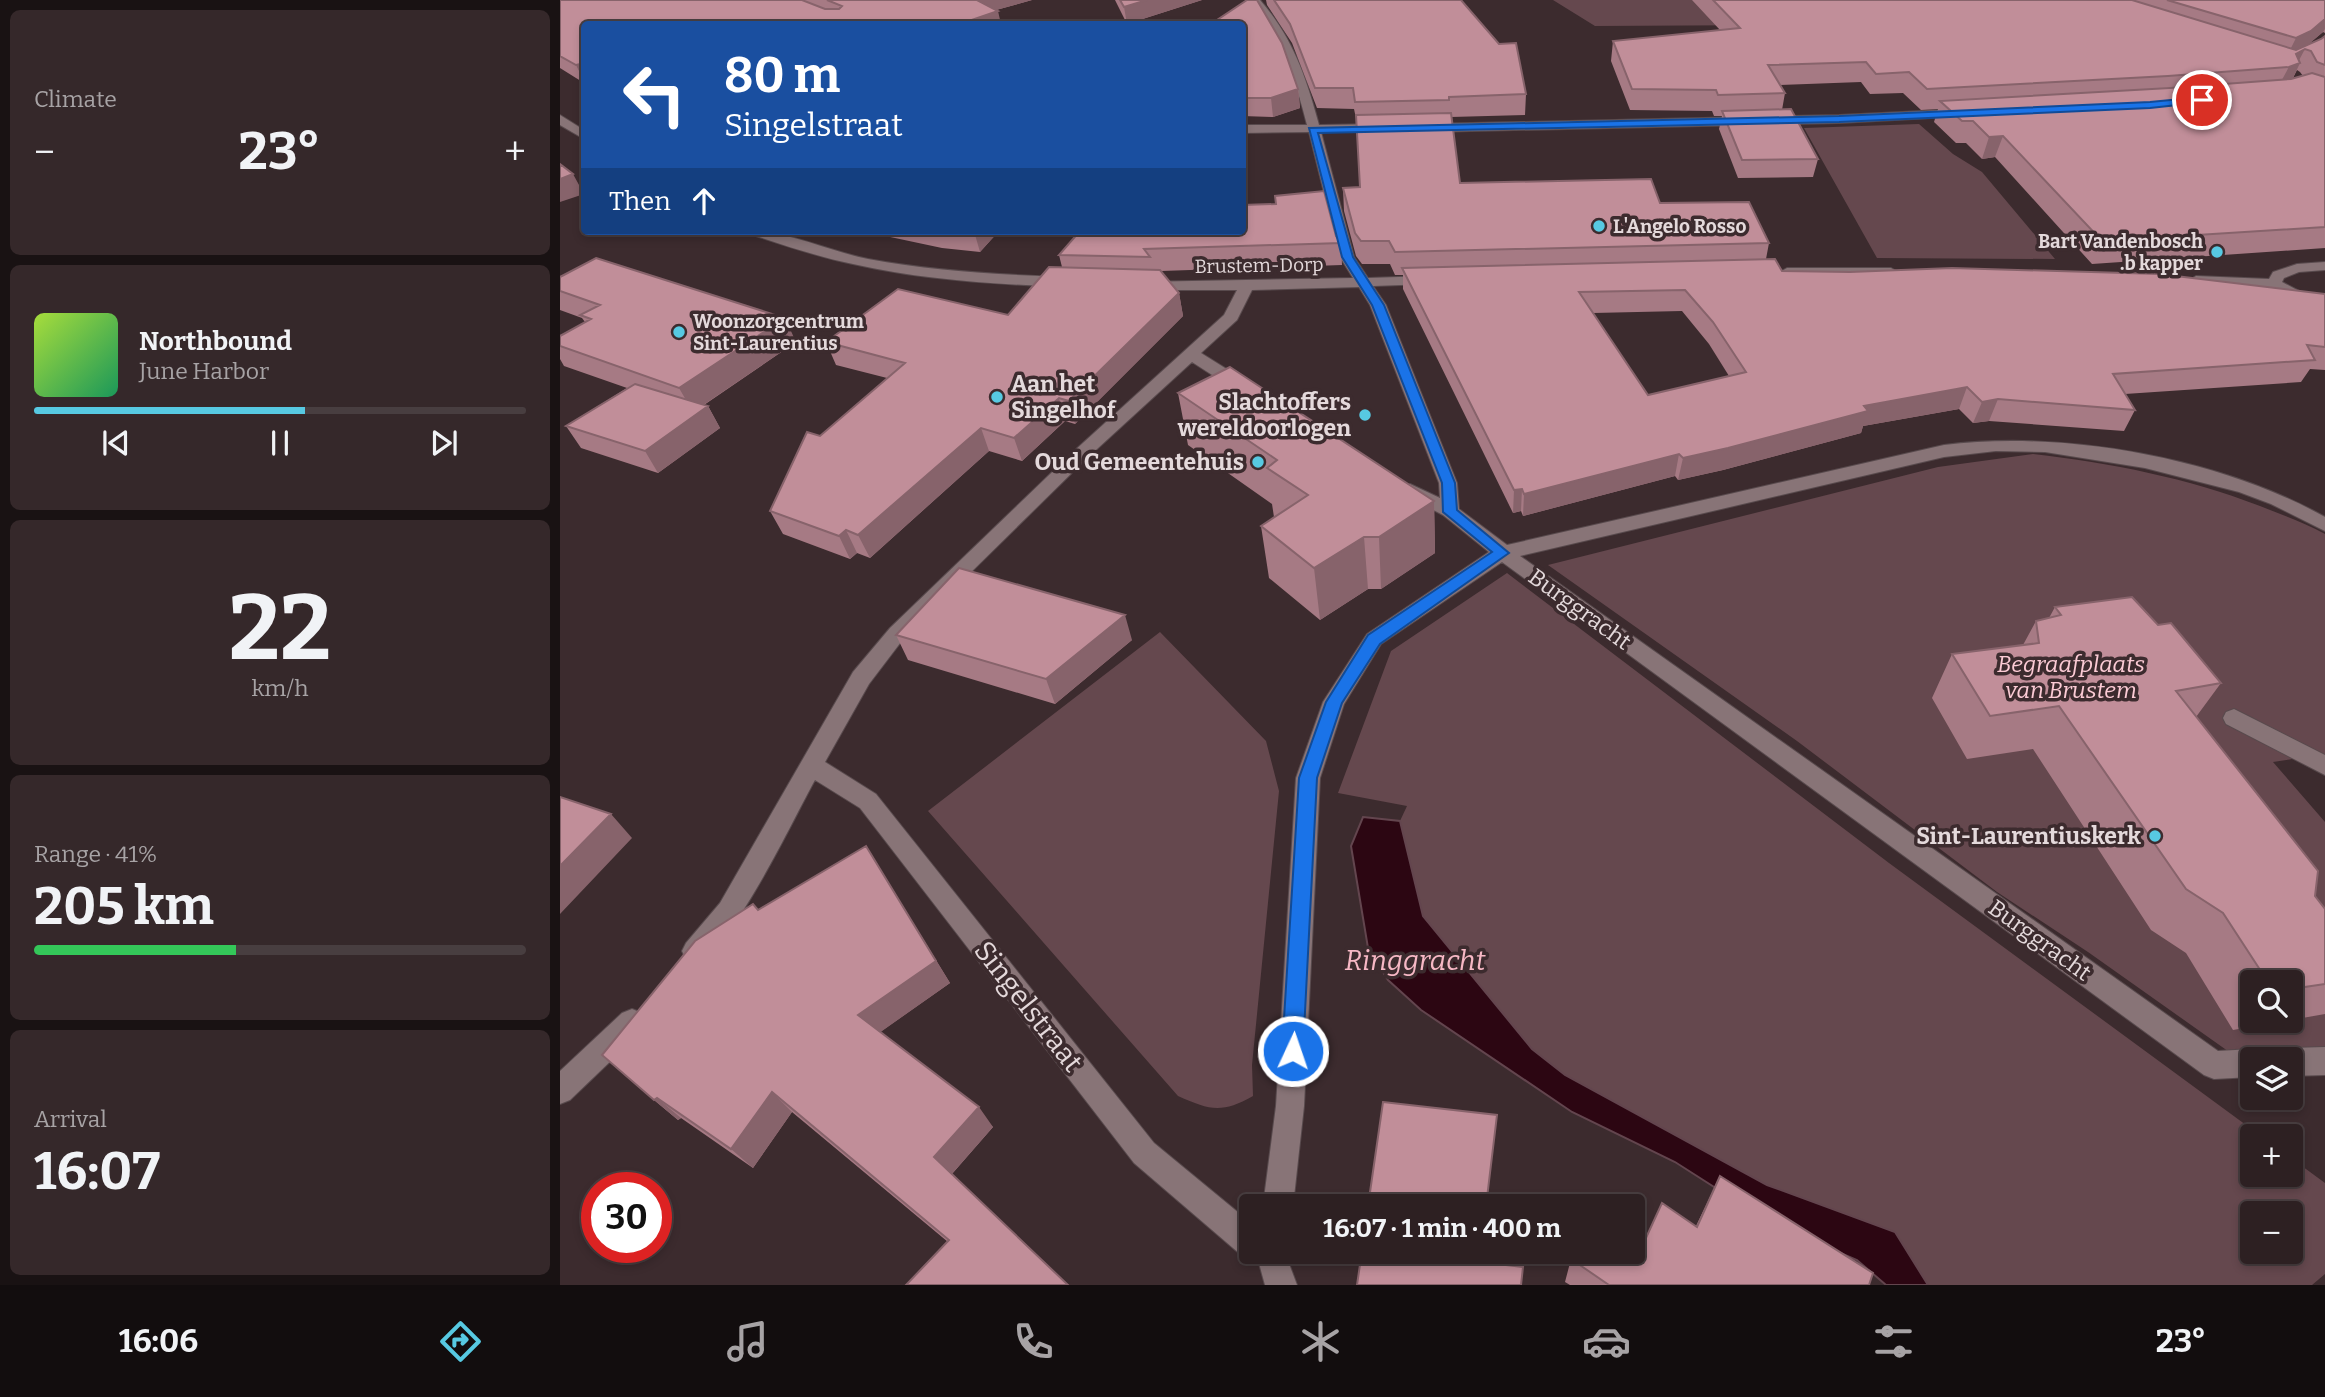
<!DOCTYPE html>
<html lang="en">
<head>
<meta charset="utf-8">
<style>
	:root { --surface:#2d2022; --page:#35282a; --text:#f1f3f6; --muted:#a7a3a5; --line:#483e40; --accent:#57c9e2 }
	body { margin:0; font-family:Bitter,serif; background:var(--page); color:var(--text); height:100vh; display:flex; flex-direction:column; font-size:26px; white-space:nowrap }
	* { box-sizing:border-box; margin:0 }
	p { font-size:23px; color:var(--muted) }
	.icon { flex:none; width:38px; height:38px; fill:none; stroke:currentColor; stroke-width:2; stroke-linecap:round; stroke-linejoin:round }
	.map { position:relative; flex:1; overflow:hidden }
	.details { display:flex; flex-direction:column; gap:10px; padding:10px; background:#191213; width:560px }
	.details>* { flex:none }
	.top-card { position:absolute; left:21px; top:21px; width:665px; height:214px; border-radius:7px; box-shadow:0 4px 10px #0003,0 0 0 2px var(--line); background:#1a4fa0; color:#fff; overflow:hidden }
	.controls { position:absolute; left:1680px; top:970px; display:grid; gap:14px }
	.controls a { display:grid; place-items:center; width:63px; height:63px; border-radius:7px; background:var(--surface); box-shadow:0 4px 10px #0003,0 0 0 2px var(--line); font-size:35px }
	.speed { position:absolute; left:21px; top:1172px; display:flex; gap:14px; font-size:35px; font-weight:700; text-align:center }
	.speed>* { display:grid; place-content:center; width:91px; height:91px; border-radius:50%; background:var(--surface); box-shadow:0 4px 10px #0003,0 0 0 2px var(--line); line-height:1 }
	.speed .limit { border:10px solid #d22; background:#fff; color:#111 }
	.pin { position:absolute; display:grid; place-items:center; width:60px; height:60px; color:#fff; margin:-30px; border:4px solid #fff; border-radius:50%; box-shadow:0 2px 7px #0007 }
	.me { position:absolute; width:77px; margin:-38px; rotate:3deg; stroke-linejoin:round; filter:drop-shadow(0 0 5px #0008) }
	.turn { display:flex; align-items:center; gap:24px; height:147px; padding:0 28px; font-size:32px }
	.turn .icon { width:91px; height:91px; stroke-width:2.5 }
	.turn b { display:block; font-size:49px; line-height:60px }
	.then { display:flex; align-items:center; height:66px; padding:0 28px; background:#0003; gap:14px; font-size:26px }
	.big { font-size:52px; font-weight:700; line-height:1.1 }
	.details .widget { flex:1; display:flex; flex-direction:column; justify-content:center; gap:10px; min-width:0; padding:0 24px; border-radius:10px; background:var(--page) }
	.details .dial { align-items:center; gap:0 }
	.dial b { font-size:91px; line-height:1 }
	.song { display:flex; align-items:center; gap:21px }
	.cover { width:84px; height:84px; border-radius:10px; background:linear-gradient(135deg,hsl(80 70% 55%),hsl(150 70% 35%)) }
	.played { height:7px; border-radius:4px; background:linear-gradient(90deg,var(--accent) 55%,var(--line) 55%) }
	.keys { display:flex; justify-content:space-around; direction:ltr }
	.heat { display:flex; justify-content:space-between; align-items:center; font-size:38px; direction:ltr }
	.charge { height:10px; border-radius:5px; background:linear-gradient(90deg,#34c759 41%,var(--line) 0) }
	.trip { position:absolute; left:679px; top:1194px; width:406px; height:70px; border-radius:7px; background:var(--surface); box-shadow:0 4px 10px #0003,0 0 0 2px var(--line); font-weight:700; line-height:70px; text-align:center }
	.tabs { display:flex; height:112px; justify-content:space-around; align-items:center; background:#120d0e; color:var(--muted) }
	.tabs .icon { width:49px; height:49px }
	.tabs .on { color:var(--accent) }
	.tabs b { font-size:32px; color:var(--text) }
	main { display:flex; flex:1; min-height:0 }
	.map>svg:first-child { display:block }
	.green { fill:#65484e; fill-rule:evenodd }
	.water { fill:#2c0612; stroke:#63454e; stroke-width:2 }
	.lines { fill:none; stroke-linecap:round; stroke-linejoin:round }
	.street-casing { stroke:#584a4d; stroke-width:2 }
	.street { fill:#887477; fill-rule:evenodd }
	.wall { fill:#a67a84; fill-rule:evenodd }
	.shaded-wall { fill:#87636b }
	.building { fill:#c18e99; stroke:#87636b; stroke-width:2; fill-rule:evenodd }
	.route { fill:#1a73e8; stroke:#114b97; stroke-width:2 }
	.poi-dot { fill:#57c9e2; stroke:#3c2b2e; stroke-width:2.5 }
	.labels { text-anchor:middle; stroke-width:7; stroke-linejoin:round; paint-order:stroke }
	.far-poi-label { font-size:19px; font-weight:bold; fill:#e4d9db; stroke:#3c2b2e; text-anchor:start }
	.far-street-label { font-size:19px; fill:#e4d9db; stroke:#3c2b2e }
	.poi-label { font-size:23px; font-weight:bold; fill:#e4d9db; stroke:#3c2b2e; text-anchor:end }
	.street-label { font-size:23px; fill:#e4d9db; stroke:#3c2b2e }
	.park-label { font-size:23px; font-style:italic; fill:#fccbd5; stroke:#3c2b2e }
	.near-water-label { font-size:28px; font-style:italic; fill:#f7b8c5; stroke:#3c2b2e }
	.near-street-label { font-size:28px; fill:#e4d9db; stroke:#3c2b2e }
</style>
</head>
<body>
<main>
<section class="details">
<div class="widget"><p>Climate</p>
<div class="heat"><a>−</a><b class="big">23°</b><a>+</a></div>
</div>
<div class="widget">
<div class="song"><i class="cover"></i><div><b>Northbound</b><p>June Harbor</p></div></div>
<div class="played"></div>
<div class="keys"><svg class="icon" aria-label="previous" viewBox="0 0 24 24"><path d="M18 5L8 12l10 7zM5 5v14"/></svg><svg class="icon" aria-label="pause" viewBox="0 0 24 24"><path d="M8 5v14M16 5v14"/></svg><svg class="icon" aria-label="next" viewBox="0 0 24 24"><path d="M6 5l10 7-10 7zM19 5v14"/></svg></div>
</div>
<div class="widget dial"><b>22</b><p>km/h</p></div>
<div class="widget"><p>Range · 41%</p><b class="big">205 km</b><div class="charge"></div></div>
<div class="widget"><p>Arrival</p><b class="big">16:07</b></div>
</section>
<div class="map">
<svg width="1765" height="1285" viewBox="0 0 1765 1285">
	<rect width="100%" height="100%" fill="#3c2b2e"/>
	<!-- green -->
	<path class="green" d="M993,0H1252L1239,25L1035,26Z
		M1359,124L1393,154L1422,172L1495,259L1317,258L1244,128Z
		M1473,454C1552,463 1627,478 1700,506C1722,515 1744,522 1765,534V754L1713,762L1765,822V1072H1731V1059H1692V1066H1689L1528,952L1437,892L1237,741L988,565L1378,467ZM1692,982H1731V1020H1692Z
		M947,573L1329,863L1701,1136H1692V1174H1731V1158L1765,1183V1274L1752,1285H1368L1335,1232L1207,1185L1005,1075L972,1049L863,916L840,821L847,806L778,793L831,651ZM1692,1213H1731V1251H1692Z
		M600,632L706,741L719,791L692,1065L693,1096C661,1114 650,1110 618,1096L368,811Z"/>
	<!-- water -->
	<path class="water" d="M803,817L840,821L863,916L972,1049L1005,1075L1207,1185L1335,1232L1368,1285H1326L1297,1260L1209,1222L1115,1162L1012,1112L861,1010L828,980L808,948L791,846Z"/>
	<g class="lines">
		<!-- street casing -->
		<g class="street-casing">
			<path id="street" d="M690,0H700C733,38 746,77 759,125L824,124L830,128L824,132H761L794,257L808,278L869,276L876,280L869,284L813,286L826,305L897,483L899,509L947,545L1384,445C1504,430 1659,458 1765,517V531L1711,504L1679,492L1585,468L1485,452L1436,451L1384,457L960,556L1658,1051L1692,1049L1702,1053L1704,1059H1692V1077L1654,1079L1644,1075L942,562L821,644L784,704L760,778L744,1106L733,1206H703L716,1106L736,778L763,702L807,634L929,552L883,515L843,494L841,490L850,484L880,498L879,483L810,305L799,287L692,290L677,320L641,353L689,383L691,387L689,391H677L632,362L525,460L344,638L309,684L265,762L316,794L594,1143L691,1223V1251H729L728,1261L737,1285H705L697,1256L691,1258L680,1254L574,1163L300,808L255,780C233,819 173,949 135,963L126,959L122,951L126,943L160,903L293,672L330,628L513,452L664,315L677,290H583L578,288L575,285L578,282L793,278L780,257L749,132L682,133V125H747C734,73 722,43 690,0Z
				M1405,109L1409,110V116L1279,123L867,132L861,128L867,124L1279,115Z
				M0,115L24,130V139L0,125Z
				M188,231C229,231 268,251 308,259C373,271 440,275 506,277L514,282L506,287C435,284 363,280 293,264C258,257 224,245 190,234Z
				M1765,262V270L1739,272L1724,278L1722,282L1739,291L1765,297V307L1729,297L1711,288L1636,286L1628,281L1636,276L1709,279L1713,272L1737,264Z
				M1227,268H1331L1338,272L1331,276L1222,275L1220,272Z
				M1674,709L1765,755V775L1666,724L1663,718L1666,712Z
				M72,1009L82,1013L86,1022L82,1031L10,1100L0,1104V1071L62,1013Z
				M1765,1047V1075L1731,1076V1059H1718L1721,1052L1731,1048Z"/>
		</g>
		<!-- street -->
		<use href="#street" class="street"/>
	</g>
	<!-- wall -->
	<path class="wall" d="M0,0H472L436,10L24,24V83L0,68Z
		M555,0H642L567,24Z
		M706,0H901L966,94L965,115L891,117L900,183L1100,203L1209,243L1206,259L1222,271L1765,294V370L1750,369L1741,382L1565,394L1575,410L1564,431L1429,421L1413,423L1399,409L1303,426L1301,433L1163,470L1118,480L1115,476L963,516L961,511L953,513L843,289V275H835L830,264H802L796,256L784,211L783,188L800,187L797,123L794,109L757,108L732,43L707,5ZM1122,311L1149,344L1169,376L1088,395L1033,313Z
		M1132,0H1765V33L1763,32L1746,46L1761,39L1765,36V248L1532,264L1435,157L1422,159L1406,143H1396L1374,122L1378,109L1361,110L1343,93L1310,94L1301,82L1220,85L1225,93L1222,110L1258,159L1253,177L1178,178L1159,129L1162,116H1154L1152,111L1070,110L1051,61L1053,41L1160,30ZM1737,70L1740,72L1743,76L1733,78Z
		M682,24L738,89L740,108L713,117L682,116Z
		M715,196L776,236L781,243L782,265L601,271L619,293L623,316L515,424L505,421L462,461L429,451L310,558L297,553L290,559L223,534L210,511L260,436L327,378L276,365L266,342L448,315L502,267L499,255L514,238L512,231H682L716,204Z
		M302,231H439L420,252L382,248Z
		M0,277L236,342L144,405L148,406L160,428L98,473L21,448L6,426L67,388L4,366L0,359V336L25,322L22,318L0,310Z
		M618,393L874,501L875,553L821,589H808L760,620L709,578L701,526L714,517L712,504L628,445Z
		M1495,607L1598,625L1661,683L1636,717L1755,896L1765,909V1014L1731,1020V982H1692V1020H1730L1673,1030L1626,953L1591,930L1473,749L1407,759L1372,698L1392,654L1463,645L1476,621L1489,618Z
		M336,635L572,640L495,704L348,660Z
		M306,846L390,983L320,1032L433,1127L392,1174L508,1285L388,1242L232,1112L193,1168L121,1118L118,1120L94,1100L198,910Z
		M1160,1176L1309,1285H1010L1005,1282L1011,1259L1080,1251L1136,1226Z"/>
	<!-- shaded-wall -->
	<path class="shaded-wall" d="M414,0H472L418,15Z
		M587,0H642L567,24L564,7Z
		M438,11L441,24H400Z
		M1765,19V29L1763,32L1741,51L1726,58L1736,38Z
		M1745,49L1737,64L1740,63L1730,84L1718,87L1736,54Z
		M20,64L24,74V81L16,65Z
		M738,89L740,108L713,117L711,98Z
		M1443,136L1435,157L1422,159L1429,137Z
		M13,174L24,194L0,202V179Z
		M414,231H439L420,252Z
		M619,293L623,316L515,424L509,401Z
		M225,318L236,342L133,412L119,388Z
		M1407,387L1399,409L1303,426L1301,433L1163,470L1118,480L1123,458L1304,406Z
		M499,398L505,421L462,461L454,438Z
		M1438,399L1429,421L1413,423L1422,402Z
		M148,406L160,428L98,473L85,451Z
		M421,428L429,451L310,558L298,535Z
		M1119,454L1115,476L963,516L964,494Z
		M962,489L961,511L953,513L954,490Z
		M874,501L875,553L821,589L819,537Z
		M286,530L297,553L290,559L279,536Z
		M804,537L808,589L760,620L754,568Z
		M565,615L572,640L495,704L486,679Z
		M51,814L72,838L0,914V866Z
		M306,846L390,983L315,1036L298,1015Z
		M212,1092L232,1112L193,1168L171,1149Z
		M97,1098L121,1118L118,1120L94,1100Z
		M419,1107L433,1127L390,1176L374,1157Z"/>
	<!-- building -->
	<path class="building" d="M0,0H242L265,9H279L282,6L267,0H417L438,11L400,24H24V67L20,64L16,65L0,56Z
		M560,0H587L564,7Z
		M687,0H697L722,43L738,89L711,98H682V24H651Z
		M714,0H901L939,44L956,43L966,94L889,97V100L795,102L793,88H755L730,24Z
		M1153,0H1572L1736,50L1761,39L1765,36V65L1757,62L1751,51L1745,49L1736,54L1740,63L1729,67L1608,76L1367,89L1349,72L1316,74L1306,62L1208,65L1225,93L1158,95L1156,90L1072,89L1053,41L1180,28Z
		M1607,0H1765V19L1751,31L1736,38Z
		M1752,73L1765,77V227L1542,241L1443,136L1429,137L1413,121H1402L1380,101L1610,88L1731,79Z
		M1231,109L1258,159L1182,160L1162,111Z
		M891,113L900,183L1091,179L1100,203L1189,202L1209,243L835,252L829,241H801L795,233L783,188L800,187L796,115Z
		M0,164L13,174L0,179Z
		M764,191L776,236L781,243L584,249L590,257L499,255L520,231H518H682V205L716,204L715,196Z
		M36,258L225,318L119,388L0,346V336L31,319L20,315L40,305L0,291V277Z
		M1215,259L1222,271L1290,272L1392,268L1599,274L1765,294V347L1747,345L1755,360L1553,374L1575,410L1438,399L1422,402L1407,387L1304,406L1308,411L1168,448L1123,458L1119,454L964,494L962,489L954,490L842,268ZM1125,290L1153,322L1186,372L1088,395L1019,292Z
		M489,267L600,270L619,293L509,401L499,398L454,438L421,428L298,535L286,530L279,536L210,511L247,432L260,436L345,363L266,342L338,289L448,315Z
		M670,367L874,501L819,537H804L754,568L701,526L748,495L707,468L717,460L618,393Z
		M75,384L148,406L85,451L6,426Z
		M399,568L565,615L486,679L336,635Z
		M1572,597L1598,625L1611,623L1661,683L1616,691L1758,871L1755,896L1765,909V984L1731,989V982H1708L1663,913L1626,889L1499,706L1430,716L1392,654L1479,643L1476,621L1501,615L1495,607Z
		M0,797L51,814L0,866Z
		M306,846L376,961L298,1015L419,1107L374,1157L508,1285H346L389,1240L212,1092L171,1149L97,1098L94,1100L42,1055L135,941L193,904L198,910Z
		M823,1102L937,1115L926,1206H808Z
		M1160,1176L1313,1273L1309,1285H1049L1011,1259L1015,1251H1073V1246L1080,1251L1102,1203L1137,1227Z
		M802,1251H921L919,1262L963,1267L961,1285H797Z"/>
	<!-- route -->
	<path class="route" d="M1642,97L1645,98V102L1590,108L1279,122L758,133L793,257L824,305L895,483L897,510L949,553L820,644L782,703L757,778L743,1051L740,1059L733,1062L725,1059L722,1051L739,778L766,702L808,635L932,552L883,512L882,483L812,305L782,257L749,128L1279,116L1590,102Z"/>
	<!-- markers -->
	<g class="poi-dot">
		<circle cx="1039" cy="226" r="7"/>
		<circle cx="1657" cy="252" r="7"/>
		<circle cx="119" cy="332" r="7"/>
		<circle cx="437" cy="397" r="7"/>
		<circle cx="805" cy="415" r="7"/>
		<circle cx="698" cy="462" r="7"/>
		<circle cx="1595" cy="836" r="7"/>
	</g>
	<g class="labels">
		<!-- far-poi labels -->
		<g class="far-poi-label">
			<text x="1053" y="233">L'Angelo Rosso</text>
			<text x="1643" y="248" text-anchor="end">Bart Vandenbosch<tspan x="1643" dy="22">.b kapper</tspan></text>
			<text x="133" y="328">Woonzorgcentrum<tspan x="133" dy="22">Sint-Laurentius</tspan></text>
		</g>
		<!-- far-street labels -->
		<g class="far-street-label">
			<text transform="translate(699 265) rotate(-1)" y="7">Brustem-Dorp</text>
		</g>
		<!-- poi labels -->
		<g class="poi-label">
			<text x="451" y="392" text-anchor="start">Aan het<tspan x="451" dy="26">Singelhof</tspan></text>
			<text x="791" y="410">Slachtoffers<tspan x="791" dy="26">wereldoorlogen</tspan></text>
			<text x="684" y="470">Oud Gemeentehuis</text>
			<text x="1581" y="844">Sint-Laurentiuskerk</text>
		</g>
		<!-- street labels -->
		<g class="street-label">
			<text transform="translate(1020 609) rotate(36)" y="8">Burggracht</text>
			<text transform="translate(1480 940) rotate(36)" y="8">Burggracht</text>
		</g>
		<!-- park labels -->
		<g class="park-label">
			<text x="1511" y="672">Begraafplaats<tspan x="1511" dy="26">van Brustem</tspan></text>
		</g>
		<!-- near-water labels -->
		<g class="near-water-label">
			<text x="855" y="970">Ringgracht</text>
		</g>
		<!-- near-street labels -->
		<g class="near-street-label">
			<text transform="translate(469 1006) rotate(52)" y="10">Singelstraat</text>
		</g>
	</g>
</svg>
<div class="controls">
<a><svg class="icon" aria-label="search" viewBox="0 0 24 24"><circle cx="10" cy="10" r="6"/><path d="M15 15l6 6"/></svg></a>
<a><svg class="icon" aria-label="layers" viewBox="0 0 24 24"><path d="M12 4l9 5-9 5-9-5zM3 14l9 5 9-5"/></svg></a>
<a>+</a>
<a>−</a>
</div>
<div class="speed"><div class="limit">30</div></div>
<div class="pin" style="left:1642px;top:100px;background:#d93025"><svg class="icon" aria-label="arrive" viewBox="0 0 24 24"><path d="M6 21V4h12l-3 4 3 4H6"/></svg></div>
<svg class="me" style="left:733px;top:1051px" viewBox="-20 -20 40 40"><circle r="17" fill="#1a73e8" stroke="#fff" stroke-width="3"/><path d="M0-11L8 9 0 5-8 9z" fill="#fff"/></svg>
<div class="trip">16:07 · 1 min · 400 m</div>
<div class="top-card">
<div class="turn"><svg class="icon" aria-label="left" viewBox="0 0 24 24"><path d="M17 20v-9H6M10 6l-5 5 5 5"/></svg><div><b>80 m</b>Singelstraat</div></div>
<div class="then">Then<svg class="icon" aria-label="ahead" viewBox="0 0 24 24"><path d="M12 20V5M6 11l6-6 6 6"/></svg></div>
</div>
</div>
</main>
<nav class="tabs">
<b>16:06</b>
<svg class="icon on" aria-label="directions" viewBox="0 0 24 24"><path d="M12 3l9 9-9 9-9-9zM9 14v-3h6M13 9l2 2-2 2"/></svg>
<svg class="icon" aria-label="music" viewBox="0 0 24 24"><path d="M9 18V5l10-2v13"/><circle cx="6" cy="18" r="3"/><circle cx="16" cy="16" r="3"/></svg>
<svg class="icon" aria-label="phone" viewBox="0 0 24 24"><path d="M5 4h4l2 5-3 2q2 4 5 5l2-3 5 2v4C11 20 4 13 5 4z"/></svg>
<svg class="icon" aria-label="climate" viewBox="0 0 24 24"><path d="M12 3v18M4 7l16 10M4 17L20 7"/></svg>
<svg class="icon" aria-label="car" viewBox="0 0 24 24"><path d="M5 17H2v-5l4-1 3-4h7l3 4 3 1v5h-3M9 17h6M6 11h13"/><circle cx="7" cy="17" r="2"/><circle cx="17" cy="17" r="2"/></svg>
<svg class="icon" aria-label="filters" viewBox="0 0 24 24"><path d="M4 7h16M4 17h16"/><circle cx="9" cy="7" r="2"/><circle cx="15" cy="17" r="2"/></svg>
<b>23°</b>
</nav>
</body>
</html>
